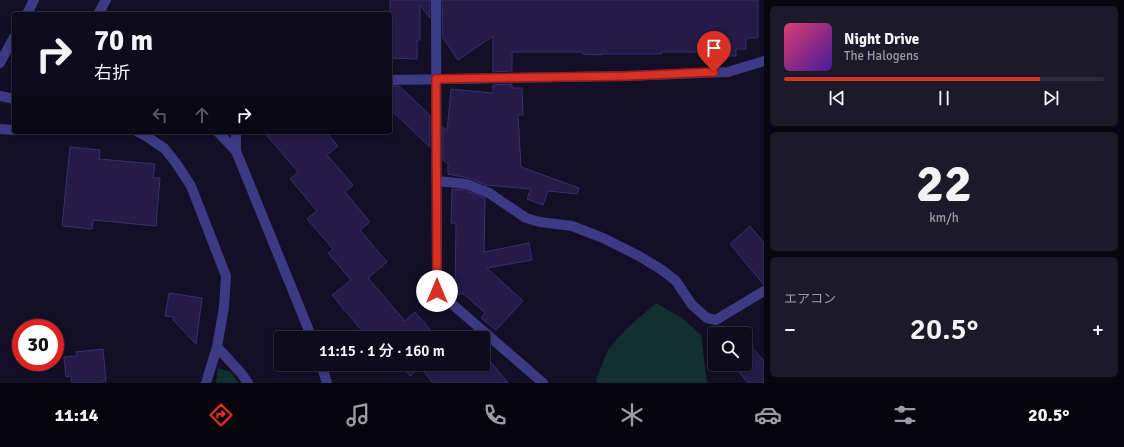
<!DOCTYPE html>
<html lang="ja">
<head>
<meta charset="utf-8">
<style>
	:root { --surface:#0e0b1c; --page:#1c1929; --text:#f1f3f6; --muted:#9b9ba3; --line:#2e2b3b; --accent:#d93025 }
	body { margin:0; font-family:Signika,"Noto Sans JP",sans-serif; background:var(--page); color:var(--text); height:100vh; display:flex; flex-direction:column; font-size:15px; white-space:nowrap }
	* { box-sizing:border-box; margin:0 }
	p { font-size:13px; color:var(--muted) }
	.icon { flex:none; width:22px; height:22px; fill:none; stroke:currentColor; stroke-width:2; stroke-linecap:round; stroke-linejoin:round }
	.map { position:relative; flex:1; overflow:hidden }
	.details { display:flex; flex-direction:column; gap:6px; padding:6px; background:#08060f; width:360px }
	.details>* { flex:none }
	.hud { position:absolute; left:12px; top:12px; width:380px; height:122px; border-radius:4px; box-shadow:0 2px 6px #0003,0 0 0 1px var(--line); background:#0e0b1c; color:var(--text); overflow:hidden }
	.buttons { position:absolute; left:708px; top:327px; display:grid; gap:8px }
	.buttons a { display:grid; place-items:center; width:44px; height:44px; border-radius:4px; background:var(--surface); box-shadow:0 2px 6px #0003,0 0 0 1px var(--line); font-size:20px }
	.speed { position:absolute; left:12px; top:319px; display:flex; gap:8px; font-size:20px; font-weight:700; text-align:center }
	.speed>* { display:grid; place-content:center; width:52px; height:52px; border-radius:50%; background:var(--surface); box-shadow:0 2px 6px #0003,0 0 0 1px var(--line); line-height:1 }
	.speed .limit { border:6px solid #d22; background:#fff; color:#111 }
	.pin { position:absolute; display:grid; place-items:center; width:34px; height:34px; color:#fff; margin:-41px -17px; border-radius:50% 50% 50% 0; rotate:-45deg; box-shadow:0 0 4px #0007 }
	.pin .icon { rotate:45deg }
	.me { position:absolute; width:44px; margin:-22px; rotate:0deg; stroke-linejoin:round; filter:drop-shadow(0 0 3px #0008) }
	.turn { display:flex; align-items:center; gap:14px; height:84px; padding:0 16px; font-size:18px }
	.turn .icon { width:52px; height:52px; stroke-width:2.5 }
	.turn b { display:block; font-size:28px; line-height:34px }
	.lanes { display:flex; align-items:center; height:38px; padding:0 16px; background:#0003; justify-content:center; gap:20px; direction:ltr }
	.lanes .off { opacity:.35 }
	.big { font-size:30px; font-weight:600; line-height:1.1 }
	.details .card { flex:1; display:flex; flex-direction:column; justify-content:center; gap:6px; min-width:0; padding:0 14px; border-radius:6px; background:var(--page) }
	.details .dial { align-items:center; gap:0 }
	.dial b { font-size:52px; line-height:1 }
	.song { display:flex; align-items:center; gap:12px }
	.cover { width:48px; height:48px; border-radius:6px; background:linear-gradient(135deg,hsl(340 70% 55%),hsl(260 70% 35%)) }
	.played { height:4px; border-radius:2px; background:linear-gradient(90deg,var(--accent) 80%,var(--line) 80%) }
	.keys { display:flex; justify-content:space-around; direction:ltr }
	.heat { display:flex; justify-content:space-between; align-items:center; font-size:22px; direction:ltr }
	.trip { position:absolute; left:274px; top:331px; width:216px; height:40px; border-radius:4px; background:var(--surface); box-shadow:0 2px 6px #0003,0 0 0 1px var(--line); font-weight:600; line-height:40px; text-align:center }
	.menu { display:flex; height:64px; justify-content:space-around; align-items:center; background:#06040b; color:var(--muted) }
	.menu .icon { width:28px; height:28px }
	.menu .current { color:var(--accent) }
	.menu b { font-size:18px; color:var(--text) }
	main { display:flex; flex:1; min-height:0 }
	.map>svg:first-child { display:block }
	.green { fill:#12302f }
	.building { fill:#241b47; stroke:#3b2d73 }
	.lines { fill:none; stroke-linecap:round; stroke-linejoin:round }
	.minor { stroke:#3d3a85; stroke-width:10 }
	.route-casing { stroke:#8d1f18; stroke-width:10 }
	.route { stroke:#d93025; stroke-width:7 }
</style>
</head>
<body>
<main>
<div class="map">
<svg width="764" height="383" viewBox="0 0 764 383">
	<rect width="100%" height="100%" fill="#130f26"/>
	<!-- green -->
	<path class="green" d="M656,303L682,318L701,335L707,383H597L596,379L608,350L625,330Z
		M218,368L231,372L238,383H216Z"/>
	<!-- building -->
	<path class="building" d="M390,0H430V18L420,5V40H417V59L390,58Z
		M442,0H758V38H746V49H736V56H717V52H662V54H601V55L583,54V52H512V71L493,72V36L458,60L443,38Z
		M512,84V88H522L523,115H518L521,167L579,188L577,194L548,191L543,205L527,199L531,189L486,185L468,178L448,174V164L443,160V127L447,131L451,89L493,93V85Z
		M390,86H399L430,115V147L390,109Z
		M264,132H326L338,146L327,155L353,185L345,192L370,222L360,230L387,262L368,278L405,321L415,312L437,338H368L332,295L351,280L328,253L333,249L307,219L317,211L290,179L298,172Z
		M70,147L100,150L99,159L155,164L153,178H160L156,226L93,220L92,229L62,226Z
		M452,189L464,190L485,198L484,252L529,243L532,260L487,268L523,301L496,330L481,318L485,313L464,294H455L456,223H451Z
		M750,226L764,243V285L730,244Z
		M169,293L202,298L196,344L173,320L174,317L165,316Z
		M745,339L764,361V383H748L732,364H745Z
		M103,349L106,381H102V383H72L71,376L66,377L64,357L77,356L76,352Z
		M485,355L508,383H433L420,367L410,376L400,364H483V357Z"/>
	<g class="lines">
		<!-- minor -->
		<path class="minor" d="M436,0L437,291L543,383
			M27,14L34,0
			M98,14L106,0
			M0,63L14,37
			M390,80L626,76L728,72L764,61
			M0,96L14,99
			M0,129L14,130
			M138,132L146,136L165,149L176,163L191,186L226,276L224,307L217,347L206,383
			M218,132L236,151
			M236,132V151L312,338
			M437,181L466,184L489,193L526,218L540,222L572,226L603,238L639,256L662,270L676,281L692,305L707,318L716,320L764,291
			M217,347L241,373L248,383
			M321,364L327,383"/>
	</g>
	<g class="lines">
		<!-- route casing -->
		<g class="route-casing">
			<path id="route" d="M437,291L436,79L626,76L714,72"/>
		</g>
		<!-- route -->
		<use href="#route" class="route"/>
	</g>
</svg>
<div class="buttons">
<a><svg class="icon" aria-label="search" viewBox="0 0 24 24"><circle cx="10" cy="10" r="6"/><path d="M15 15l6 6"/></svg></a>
</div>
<div class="speed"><div class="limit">30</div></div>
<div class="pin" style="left:714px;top:72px;background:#d93025"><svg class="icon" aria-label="arrive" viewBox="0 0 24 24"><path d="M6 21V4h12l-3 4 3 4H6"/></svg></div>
<svg class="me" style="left:437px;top:291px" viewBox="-20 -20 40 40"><circle r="19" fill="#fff"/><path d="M0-13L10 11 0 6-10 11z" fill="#d93025"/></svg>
<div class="trip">11:15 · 1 分 · 160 m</div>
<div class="hud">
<div class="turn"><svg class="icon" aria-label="right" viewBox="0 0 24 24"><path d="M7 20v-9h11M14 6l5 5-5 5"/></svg><div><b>70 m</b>右折</div></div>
<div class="lanes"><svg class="icon off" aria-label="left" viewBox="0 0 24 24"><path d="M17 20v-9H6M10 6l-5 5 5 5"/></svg><svg class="icon off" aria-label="ahead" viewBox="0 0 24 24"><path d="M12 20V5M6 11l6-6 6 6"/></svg><svg class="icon" aria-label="right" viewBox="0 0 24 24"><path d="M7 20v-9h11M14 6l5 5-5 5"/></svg></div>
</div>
</div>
<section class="details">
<div class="card">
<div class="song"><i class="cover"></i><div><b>Night Drive</b><p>The Halogens</p></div></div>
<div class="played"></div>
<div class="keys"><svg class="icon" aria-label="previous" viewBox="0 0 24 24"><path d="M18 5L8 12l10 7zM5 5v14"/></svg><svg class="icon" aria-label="pause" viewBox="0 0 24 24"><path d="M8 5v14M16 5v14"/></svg><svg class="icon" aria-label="next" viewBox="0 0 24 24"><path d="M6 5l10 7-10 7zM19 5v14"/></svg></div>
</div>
<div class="card dial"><b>22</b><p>km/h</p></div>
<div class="card"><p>エアコン</p>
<div class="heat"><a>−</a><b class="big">20.5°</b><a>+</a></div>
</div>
</section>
</main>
<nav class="menu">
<b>11:14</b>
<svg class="icon current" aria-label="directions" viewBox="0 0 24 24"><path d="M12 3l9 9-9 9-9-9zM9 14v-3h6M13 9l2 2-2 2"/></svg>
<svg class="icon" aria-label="music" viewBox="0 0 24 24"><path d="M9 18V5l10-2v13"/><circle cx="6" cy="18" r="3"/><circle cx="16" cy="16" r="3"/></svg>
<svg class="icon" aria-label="phone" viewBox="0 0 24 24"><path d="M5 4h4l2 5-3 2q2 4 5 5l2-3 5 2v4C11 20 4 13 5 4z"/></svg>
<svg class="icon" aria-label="climate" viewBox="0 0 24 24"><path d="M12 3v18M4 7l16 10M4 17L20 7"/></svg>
<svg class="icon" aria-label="car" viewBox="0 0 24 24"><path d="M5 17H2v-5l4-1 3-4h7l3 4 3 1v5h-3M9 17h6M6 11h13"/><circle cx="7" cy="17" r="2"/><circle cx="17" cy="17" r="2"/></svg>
<svg class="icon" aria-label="filters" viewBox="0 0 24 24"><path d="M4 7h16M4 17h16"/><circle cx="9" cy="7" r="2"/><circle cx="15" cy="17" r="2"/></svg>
<b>20.5°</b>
</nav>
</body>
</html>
